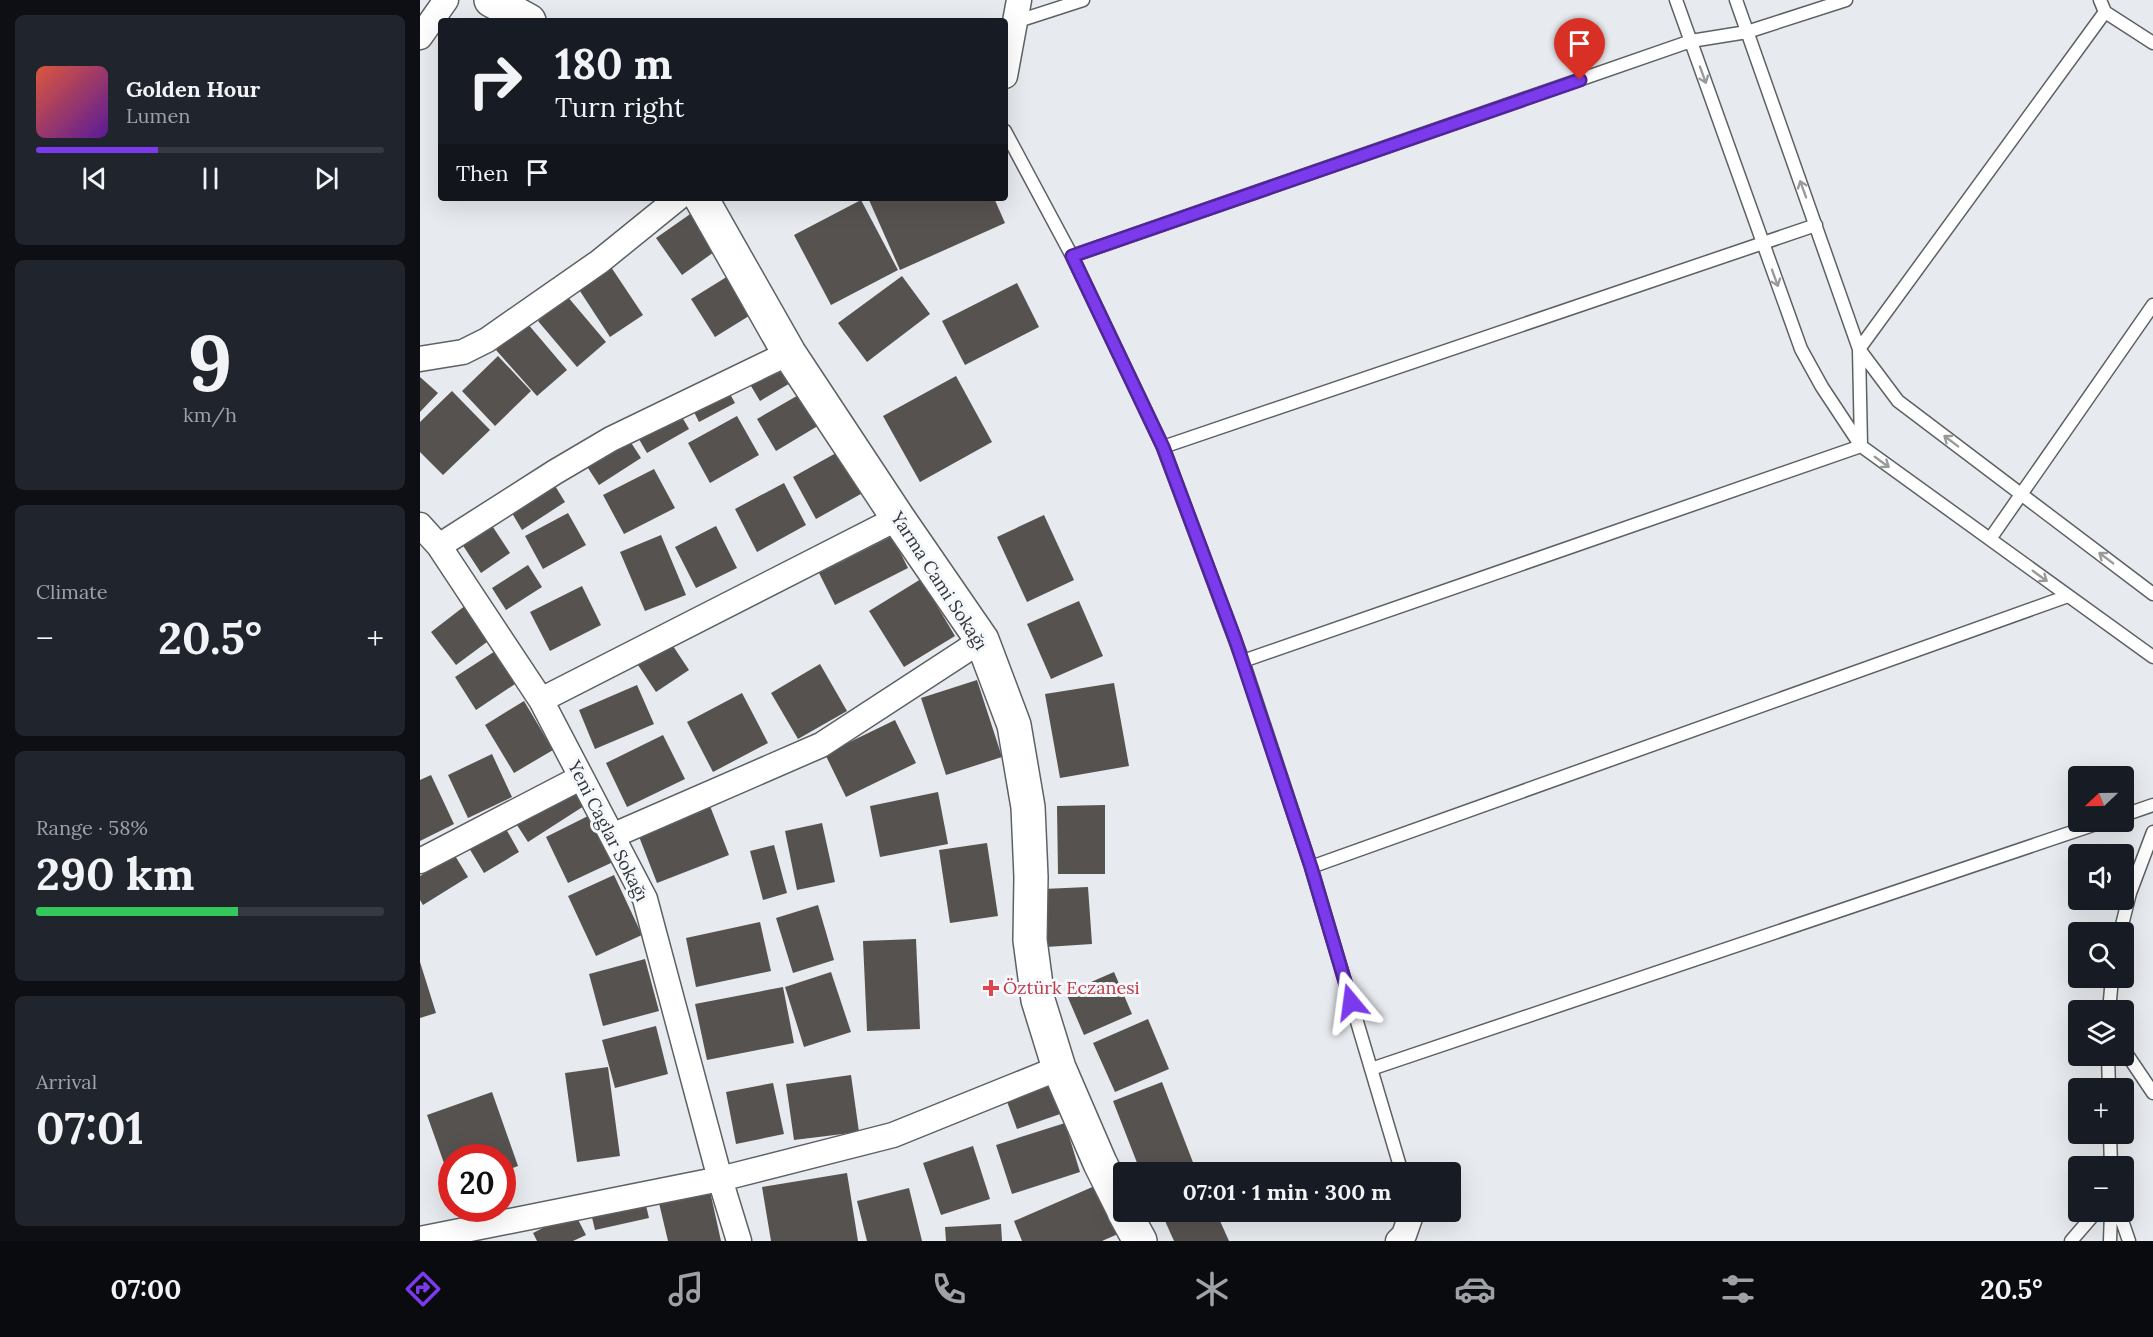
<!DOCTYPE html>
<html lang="en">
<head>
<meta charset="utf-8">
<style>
	:root { --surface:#171b24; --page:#20242c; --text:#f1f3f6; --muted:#9ea1a6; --line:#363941; --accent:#7c3aed }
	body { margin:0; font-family:Lora,serif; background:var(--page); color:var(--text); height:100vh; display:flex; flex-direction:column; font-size:22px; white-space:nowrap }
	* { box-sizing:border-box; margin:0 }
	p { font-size:20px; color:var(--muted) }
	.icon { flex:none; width:33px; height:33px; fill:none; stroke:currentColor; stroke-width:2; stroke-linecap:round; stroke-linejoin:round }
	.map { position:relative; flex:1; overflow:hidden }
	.side { display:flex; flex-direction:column; gap:15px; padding:15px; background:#0d0f14; width:420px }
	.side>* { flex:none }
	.hud { position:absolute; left:18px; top:18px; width:570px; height:183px; border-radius:6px; box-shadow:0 6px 24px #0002; background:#171b24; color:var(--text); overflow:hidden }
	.needle { width:39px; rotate:248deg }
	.buttons { position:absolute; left:1648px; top:766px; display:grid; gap:12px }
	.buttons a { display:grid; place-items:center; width:66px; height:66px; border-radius:6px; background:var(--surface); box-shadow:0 6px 24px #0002; font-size:30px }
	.speed { position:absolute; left:18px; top:1144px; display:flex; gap:12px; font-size:30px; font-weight:700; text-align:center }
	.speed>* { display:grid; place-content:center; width:78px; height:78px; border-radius:50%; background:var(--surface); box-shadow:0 6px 24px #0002; line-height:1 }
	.speed .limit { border:9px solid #d22; background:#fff; color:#111 }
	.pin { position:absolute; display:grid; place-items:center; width:51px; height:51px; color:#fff; margin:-62px -26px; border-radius:50% 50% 50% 0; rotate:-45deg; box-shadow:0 0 6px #0007 }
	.pin .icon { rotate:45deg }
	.me { position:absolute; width:66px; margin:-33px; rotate:344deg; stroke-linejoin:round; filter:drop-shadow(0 0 4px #0008) }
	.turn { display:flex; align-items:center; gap:21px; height:126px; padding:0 18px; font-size:27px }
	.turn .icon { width:78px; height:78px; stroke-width:2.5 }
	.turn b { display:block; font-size:42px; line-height:51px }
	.then { display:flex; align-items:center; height:57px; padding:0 18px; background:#0003; gap:12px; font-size:22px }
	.big { font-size:45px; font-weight:800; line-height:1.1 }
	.side .widget { flex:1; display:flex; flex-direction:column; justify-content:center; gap:9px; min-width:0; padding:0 21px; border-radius:9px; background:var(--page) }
	.side .dial { align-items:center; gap:0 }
	.dial b { font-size:78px; line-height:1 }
	.song { display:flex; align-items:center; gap:18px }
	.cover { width:72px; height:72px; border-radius:9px; background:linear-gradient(135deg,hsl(10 70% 55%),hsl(270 70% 35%)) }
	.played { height:6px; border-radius:3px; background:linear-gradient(90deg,var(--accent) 35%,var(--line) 35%) }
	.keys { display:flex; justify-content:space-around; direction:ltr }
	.heat { display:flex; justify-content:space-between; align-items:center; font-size:33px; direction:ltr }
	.charge { height:9px; border-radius:4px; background:linear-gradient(90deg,#34c759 58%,var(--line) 0) }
	.trip { position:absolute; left:693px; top:1162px; width:348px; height:60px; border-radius:6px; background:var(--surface); box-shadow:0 6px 24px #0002; font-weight:800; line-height:60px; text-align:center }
	.tabs { display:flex; height:96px; justify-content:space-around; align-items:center; background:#090b0e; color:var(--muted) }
	.tabs .icon { width:42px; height:42px }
	.tabs .on { color:var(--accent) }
	.tabs b { font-size:27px; color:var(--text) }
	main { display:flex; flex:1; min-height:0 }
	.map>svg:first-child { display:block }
	.building { fill:#56524f }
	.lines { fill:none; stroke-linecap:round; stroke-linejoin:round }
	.lane-casing { stroke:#5e6164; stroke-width:15 }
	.street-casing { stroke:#5e6164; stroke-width:27 }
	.secondary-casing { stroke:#5e6164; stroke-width:36 }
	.lane { stroke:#fff; stroke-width:12 }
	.street { stroke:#fff; stroke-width:24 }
	.secondary { stroke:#fff; stroke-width:33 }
	.oneway { stroke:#9a9a9b }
	.route-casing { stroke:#51269a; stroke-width:15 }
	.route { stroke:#7c3aed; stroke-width:10 }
	.health-dot { fill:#e0444e; stroke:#f4f8fc; stroke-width:2 }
	.labels { text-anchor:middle; stroke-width:6; stroke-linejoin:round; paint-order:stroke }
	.street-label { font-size:18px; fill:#343537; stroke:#f4f8fc }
	.health-label { font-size:18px; fill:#be3a42; stroke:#f4f8fc; text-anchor:start }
</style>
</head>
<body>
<main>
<section class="side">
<div class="widget">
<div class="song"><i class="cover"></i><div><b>Golden Hour</b><p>Lumen</p></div></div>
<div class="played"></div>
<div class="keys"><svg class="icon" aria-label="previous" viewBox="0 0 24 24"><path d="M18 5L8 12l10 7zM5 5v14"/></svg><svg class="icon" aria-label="pause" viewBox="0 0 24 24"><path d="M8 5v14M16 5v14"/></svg><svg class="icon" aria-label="next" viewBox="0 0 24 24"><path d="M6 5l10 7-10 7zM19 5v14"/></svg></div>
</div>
<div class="widget dial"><b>9</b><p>km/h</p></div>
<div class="widget"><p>Climate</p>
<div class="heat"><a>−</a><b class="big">20.5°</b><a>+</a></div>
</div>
<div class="widget"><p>Range · 58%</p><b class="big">290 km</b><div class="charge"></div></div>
<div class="widget"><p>Arrival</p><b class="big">07:01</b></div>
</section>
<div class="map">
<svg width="1733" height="1241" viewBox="0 0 1733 1241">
	<rect width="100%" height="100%" fill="#e7eaee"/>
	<!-- building -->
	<path class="building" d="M455,198H574L585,223L480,270L449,200Z
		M441,200L478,270L411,305L374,235Z
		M276,210L301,247L262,275L236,238Z
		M189,264L223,315L190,337L156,285Z
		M313,273L337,311L295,337L271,299Z
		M482,276L510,314L447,362L418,323Z
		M597,283L619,327L545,365L522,321Z
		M147,296L186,342L157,367L118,321Z
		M107,323L147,370L117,396L76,350Z
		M78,356L111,391L75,426L42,391Z
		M360,362L372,382L340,401L328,381Z
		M536,376L572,442L500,482L463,416Z
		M0,377L18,393L0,412Z
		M305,385L315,403L279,422L270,404Z
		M32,391L70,430L23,475L0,452V422Z
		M382,393L401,424L356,451L337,419Z
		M258,410L269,429L227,453L216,434Z
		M317,416L339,455L290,483L268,443Z
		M208,438L221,458L179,485L166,465Z
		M425,448L448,490L396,519L373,477Z
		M234,469L255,508L204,534L183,495Z
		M132,481L145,502L102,530L89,508Z
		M364,483L386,525L337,552L315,509Z
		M148,513L166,545L123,569L105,536Z
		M624,515L654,580L607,602L577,537Z
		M71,524L90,553L61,573L42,544Z
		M296,526L317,568L276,588L255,547Z
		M241,535L266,595L225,611L200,552Z
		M472,536L488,568L415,605L399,573Z
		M108,565L122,587L86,610L72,588Z
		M501,579L535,636L484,667L449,611Z
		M162,586L181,625L130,651L110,612Z
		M659,601L683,656L631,679L607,624Z
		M46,605L71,639L36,665L11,632Z
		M247,637L269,670L236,692L214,659Z
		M80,648L101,680L56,710L35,677Z
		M400,664L427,711L378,739L351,693Z
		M557,680L582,757L526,775L501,698Z
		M694,683L709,766L640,778L625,694Z
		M217,685L234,724L175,749L159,710Z
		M322,693L348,743L293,772L267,722Z
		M104,701L133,750L94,773L65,725Z
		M475,720L496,763L426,797L405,754Z
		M243,735L265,779L207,807L186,763Z
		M72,754L92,797L48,818L28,775Z
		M11,775L34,824L0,841V780Z
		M151,786L164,806L108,842L95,822Z
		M518,792L528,844L460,857L450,806Z
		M685,805V874H638L637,806Z
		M290,806L309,855L237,883L218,834Z
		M170,815L193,862L148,883L126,837Z
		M402,823L415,882L377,890L365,831Z
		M85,827L99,852L64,873L49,848Z
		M567,843L578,916L530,923L519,850Z
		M354,845L367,893L343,900L330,851Z
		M34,854L48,877L3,905L0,900V876Z
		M194,875L222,935L176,956L148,896Z
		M668,887L672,944L626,947L623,889Z
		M398,905L414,960L373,973L356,918Z
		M340,922L351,971L276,987L266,938Z
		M496,939L500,1029L447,1031L443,941Z
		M225,959L239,1011L183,1026L169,974Z
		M0,962L16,1013L0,1018Z
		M411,972L431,1032L384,1047L365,987Z
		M694,972L712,1014L664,1035L646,993Z
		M363,987L374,1043L287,1060L275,1004Z
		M728,1019L749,1069L695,1092L673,1043Z
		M236,1026L248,1074L195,1088L182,1040Z
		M188,1067L200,1156L157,1162L145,1073Z
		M431,1075L439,1132L374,1140L366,1084Z
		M631,1080L643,1113L597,1129L585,1096Z
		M742,1082L774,1165L753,1173H721L693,1101Z
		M353,1083L364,1134L316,1144L306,1092Z
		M72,1092L98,1166L82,1172V1158H32L31,1183L7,1115Z
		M645,1123L660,1172L592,1194L576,1145Z
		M553,1146L570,1199L521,1215L503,1163Z
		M427,1173L438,1241H351L342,1187Z
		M677,1185L698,1234L682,1241H602L594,1221Z
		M489,1188L502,1241H447L437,1201Z
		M290,1191L301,1241H248L239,1203Z
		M224,1197L229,1218L175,1230L170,1209Z
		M154,1212L166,1235L153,1241H117L113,1233Z
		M741,1212H796L809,1241H754Z
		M581,1224L582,1241H526L525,1227Z"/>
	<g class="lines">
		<!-- lane casing -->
		<g class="lane-casing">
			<path id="lane" d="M1256,0L1381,349L1402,387L1441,446L1733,657
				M1316,0L1439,349L1478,401L1733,594
				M1680,0L1685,12L1733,43
				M595,22L663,0
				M585,131L652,256L743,447L823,661L891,867L982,1173
				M652,256L1271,41L1327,32L1426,0
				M743,447L1396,225
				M1570,539L1733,305
				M823,661L1441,446L1439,349L1685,12
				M1704,815L1733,805
				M891,867L1648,596
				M1700,933L1710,893L1733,832
				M1689,1011L1692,978
				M1704,1050L1733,1093
				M1688,1056L1689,1089
				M951,1069L1682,822
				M1690,1134L1691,1167
				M1699,1212L1709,1241
				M1651,1241L1676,1212
				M1690,1241L1691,1212"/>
		</g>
		<!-- street casing -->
		<g class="street-casing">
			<path id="street" d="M0,37L26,0
				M585,76L599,0
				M0,359L43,352L67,340L179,262L258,198
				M0,525L19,546L121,700L225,899L300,1179L319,1241
				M19,546L135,472L191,439L369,353
				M121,700L478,518
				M192,836L401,745L562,640
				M0,861L160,778
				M0,1239L300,1179L473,1135L639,1068
				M978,1241L984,1235L991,1215"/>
		</g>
		<!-- secondary casing -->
		<g class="secondary-casing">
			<path id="secondary" d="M71,0L109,21
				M281,198L369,353L478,518L562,640L594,725L608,807L611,877L610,940L618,1000L639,1068L680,1163L704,1211
				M704,1212L720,1241"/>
		</g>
		<!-- lane -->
		<use href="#lane" class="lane"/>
		<!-- street -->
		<use href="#street" class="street"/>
		<!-- secondary -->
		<use href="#secondary" class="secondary"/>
	</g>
	<!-- one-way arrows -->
	<defs><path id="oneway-shaft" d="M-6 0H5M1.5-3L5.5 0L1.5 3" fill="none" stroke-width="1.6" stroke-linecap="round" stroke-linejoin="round" transform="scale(1.5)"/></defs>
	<g class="oneway">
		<use href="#oneway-shaft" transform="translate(1283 75) rotate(70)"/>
		<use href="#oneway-shaft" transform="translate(1383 189) rotate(-110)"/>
		<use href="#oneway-shaft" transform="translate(1355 278) rotate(70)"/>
		<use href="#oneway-shaft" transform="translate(1531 441) rotate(-143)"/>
		<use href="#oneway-shaft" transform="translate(1462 462) rotate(36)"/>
		<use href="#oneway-shaft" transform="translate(1686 558) rotate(-143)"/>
		<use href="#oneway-shaft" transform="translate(1620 576) rotate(36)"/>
	</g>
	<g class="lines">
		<!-- route casing -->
		<g class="route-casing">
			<path id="route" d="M931,1002L891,867L815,639L743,447L652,256L1160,80"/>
		</g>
		<!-- route -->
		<use href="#route" class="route"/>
	</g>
	<!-- markers -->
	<path class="health-dot" d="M568 979h6v6h6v6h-6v6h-6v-6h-6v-6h6z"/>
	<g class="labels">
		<!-- street labels -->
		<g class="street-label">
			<text transform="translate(519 581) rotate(57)" y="6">Yarma Cami Sokağı</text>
			<text transform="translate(188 831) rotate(63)" y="6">Yeni Caglar Sokağı</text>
		</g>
		<!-- health labels -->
		<g class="health-label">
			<text x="583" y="994">Öztürk Eczanesi</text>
		</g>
	</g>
</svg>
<div class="buttons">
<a><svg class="needle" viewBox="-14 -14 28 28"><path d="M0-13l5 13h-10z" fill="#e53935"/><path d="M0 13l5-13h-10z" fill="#9ea1a6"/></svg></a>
<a><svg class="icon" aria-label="sound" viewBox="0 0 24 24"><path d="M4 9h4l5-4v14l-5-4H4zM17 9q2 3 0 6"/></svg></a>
<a><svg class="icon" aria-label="search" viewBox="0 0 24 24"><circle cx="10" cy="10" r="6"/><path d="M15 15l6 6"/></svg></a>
<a><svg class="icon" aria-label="layers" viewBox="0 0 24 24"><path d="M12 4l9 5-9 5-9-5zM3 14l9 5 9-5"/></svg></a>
<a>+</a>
<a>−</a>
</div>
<div class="speed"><div class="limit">20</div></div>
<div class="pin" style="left:1160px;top:80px;background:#d93025"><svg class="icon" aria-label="arrive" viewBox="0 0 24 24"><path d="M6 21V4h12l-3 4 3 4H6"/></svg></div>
<svg class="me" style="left:931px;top:1002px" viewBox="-20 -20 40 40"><path d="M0-17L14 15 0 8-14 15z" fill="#7c3aed" stroke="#fff" stroke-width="4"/></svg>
<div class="trip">07:01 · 1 min · 300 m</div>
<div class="hud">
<div class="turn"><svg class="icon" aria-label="right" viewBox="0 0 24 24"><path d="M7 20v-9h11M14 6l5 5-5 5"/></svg><div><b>180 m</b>Turn right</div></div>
<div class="then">Then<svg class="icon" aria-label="arrive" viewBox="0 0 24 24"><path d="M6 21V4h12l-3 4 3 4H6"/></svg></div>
</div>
</div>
</main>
<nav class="tabs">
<b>07:00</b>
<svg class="icon on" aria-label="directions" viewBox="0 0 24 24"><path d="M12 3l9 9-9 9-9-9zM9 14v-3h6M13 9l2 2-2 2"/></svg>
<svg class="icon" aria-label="music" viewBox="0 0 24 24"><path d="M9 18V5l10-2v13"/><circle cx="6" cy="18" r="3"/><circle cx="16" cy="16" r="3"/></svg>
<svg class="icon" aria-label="phone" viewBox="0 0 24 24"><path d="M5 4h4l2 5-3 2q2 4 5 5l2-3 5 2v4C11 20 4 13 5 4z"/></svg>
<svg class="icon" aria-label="climate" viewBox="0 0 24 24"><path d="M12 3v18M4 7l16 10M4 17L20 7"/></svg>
<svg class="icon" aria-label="car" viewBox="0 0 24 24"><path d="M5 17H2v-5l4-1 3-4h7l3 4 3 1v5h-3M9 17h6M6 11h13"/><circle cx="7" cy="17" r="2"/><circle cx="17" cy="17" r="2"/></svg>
<svg class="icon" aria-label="filters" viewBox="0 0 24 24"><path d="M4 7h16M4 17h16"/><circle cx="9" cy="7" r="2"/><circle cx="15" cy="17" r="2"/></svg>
<b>20.5°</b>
</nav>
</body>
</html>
